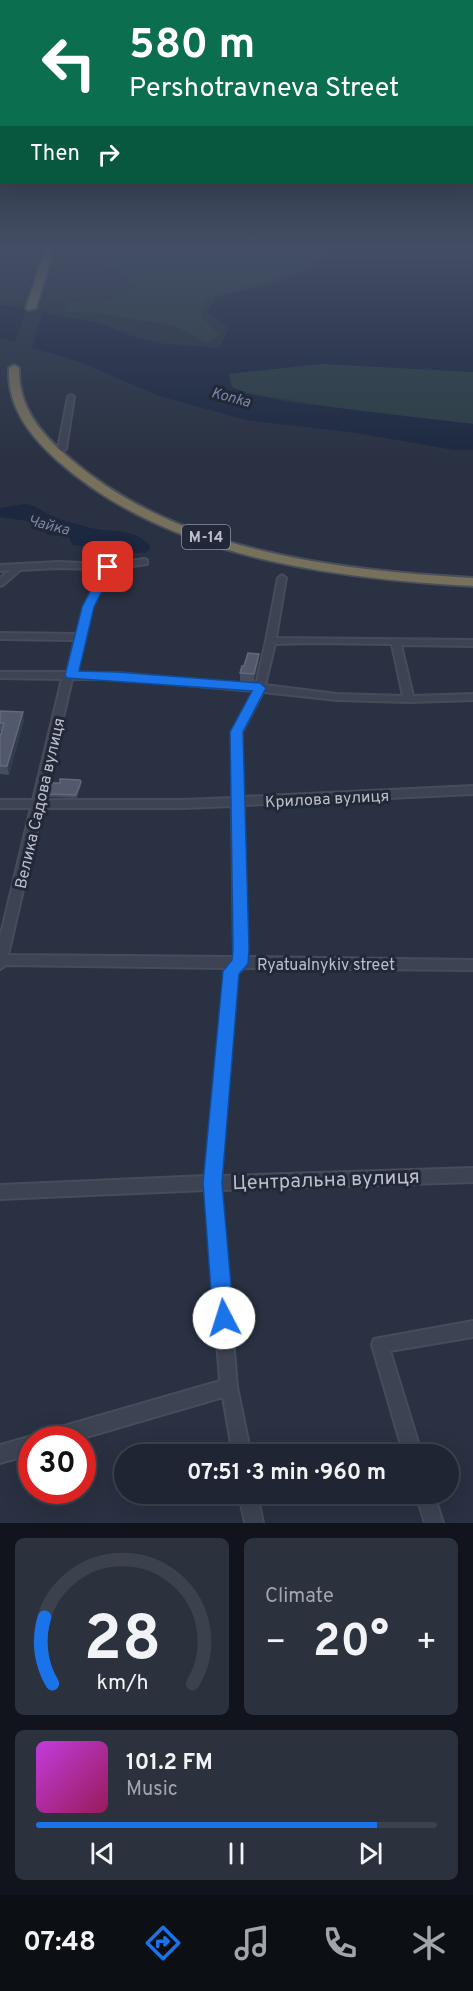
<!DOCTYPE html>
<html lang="en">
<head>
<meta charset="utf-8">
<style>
	:root { --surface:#1f2532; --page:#2c313e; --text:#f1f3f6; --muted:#a1a5ac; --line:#3c424d; --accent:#1a73e8 }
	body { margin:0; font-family:Overpass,sans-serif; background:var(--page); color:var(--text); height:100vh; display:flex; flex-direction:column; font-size:22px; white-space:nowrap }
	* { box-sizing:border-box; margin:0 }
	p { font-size:20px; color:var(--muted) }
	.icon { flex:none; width:33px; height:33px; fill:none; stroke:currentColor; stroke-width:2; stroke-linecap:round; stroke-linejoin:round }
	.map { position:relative; height:1523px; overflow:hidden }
	.drawer { display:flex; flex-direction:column; gap:15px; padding:15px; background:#11141c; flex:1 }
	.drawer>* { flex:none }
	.hud { position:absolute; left:0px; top:0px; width:474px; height:183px; box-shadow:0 6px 24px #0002,0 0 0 2px var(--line); background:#0b6e4f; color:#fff; overflow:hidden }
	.speed { position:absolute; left:18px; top:1426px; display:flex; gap:12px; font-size:30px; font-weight:700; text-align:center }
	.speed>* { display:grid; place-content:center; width:78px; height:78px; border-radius:50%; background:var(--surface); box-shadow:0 6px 24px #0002,0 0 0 2px var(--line); line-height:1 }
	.speed .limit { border:9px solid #d22; background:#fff; color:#111 }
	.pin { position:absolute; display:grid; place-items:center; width:51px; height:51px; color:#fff; margin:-26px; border-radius:12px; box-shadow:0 3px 9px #0006 }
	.me { position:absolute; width:66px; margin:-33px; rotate:355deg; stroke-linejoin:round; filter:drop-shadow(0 0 4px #0008) }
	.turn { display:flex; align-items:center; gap:21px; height:126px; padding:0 30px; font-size:27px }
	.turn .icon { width:78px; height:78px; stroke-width:2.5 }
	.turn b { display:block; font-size:42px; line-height:51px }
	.then { display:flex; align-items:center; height:57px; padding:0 30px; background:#0003; gap:12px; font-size:22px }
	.big { font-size:45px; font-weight:700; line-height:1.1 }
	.drawer .tile { flex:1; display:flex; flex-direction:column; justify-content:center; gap:9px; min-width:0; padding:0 21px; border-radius:9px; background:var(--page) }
	.drawer .dial { align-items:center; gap:0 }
	.dial svg { height:156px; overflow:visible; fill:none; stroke:var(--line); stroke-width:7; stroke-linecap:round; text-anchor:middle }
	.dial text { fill:var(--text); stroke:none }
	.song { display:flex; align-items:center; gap:18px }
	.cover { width:72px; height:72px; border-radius:9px; background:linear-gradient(135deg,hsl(290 70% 55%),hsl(330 70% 35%)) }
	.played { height:6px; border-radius:3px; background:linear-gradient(90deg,var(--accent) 85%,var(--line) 85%) }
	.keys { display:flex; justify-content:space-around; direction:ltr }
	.heat { display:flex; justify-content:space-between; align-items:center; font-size:33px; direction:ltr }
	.drawer .tiles { flex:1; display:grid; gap:15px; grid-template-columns:1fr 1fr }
	.tile:last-child { grid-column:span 2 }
	.trip { position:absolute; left:114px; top:1444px; width:345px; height:60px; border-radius:30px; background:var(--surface); box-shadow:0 6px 24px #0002,0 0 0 2px var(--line); font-weight:700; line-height:60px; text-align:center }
	.tab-bar { display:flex; height:96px; justify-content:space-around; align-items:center; background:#0c0f14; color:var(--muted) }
	.tab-bar .icon { width:42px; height:42px }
	.tab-bar .current { color:var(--accent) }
	.tab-bar b { font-size:27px; color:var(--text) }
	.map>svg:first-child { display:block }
	.green { fill:#2b3d43 }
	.water { fill:#1c2740 }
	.pier { fill:#293142 }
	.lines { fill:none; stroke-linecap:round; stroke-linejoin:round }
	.minor-casing { stroke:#474c5b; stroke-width:4 }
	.highway-casing { stroke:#484e5c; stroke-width:4 }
	.minor { fill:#3d4352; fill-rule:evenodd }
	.highway { fill:#77705b; fill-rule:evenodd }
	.wall { fill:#454d60 }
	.shaded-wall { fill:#343c4f }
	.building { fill:#52596c; stroke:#62697b; stroke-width:1.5 }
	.route { fill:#1a73e8; stroke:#114b97; stroke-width:1.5 }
	.labels { text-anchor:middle; stroke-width:6; stroke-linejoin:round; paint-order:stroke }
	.far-water-label { font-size:15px; font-style:italic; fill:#7786a8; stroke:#222837 }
	.shield { fill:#222837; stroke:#8d929f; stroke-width:1.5 }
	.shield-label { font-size:15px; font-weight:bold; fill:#bbbfcc }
	.street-label { font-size:16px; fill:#bbbfcc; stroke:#222837 }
	.near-street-label { font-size:20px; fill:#bbbfcc; stroke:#222837 }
</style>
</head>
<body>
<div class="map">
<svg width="473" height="1523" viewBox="0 0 473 1523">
	<rect width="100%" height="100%" fill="#293142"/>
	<!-- green -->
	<path class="green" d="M104,248H332L303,271L205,299L201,317L219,335L207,343L175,326L107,314L64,311L69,302L116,300L138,287L127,275L102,264Z
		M473,302V424L365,412L246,393L232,387L208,361Z"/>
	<!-- water -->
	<path class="water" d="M338,248H473V372L321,364L229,374L232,387L246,393L295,403L473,424V450H454L357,433L246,420L159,396L80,362L0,338V305L44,310L46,313L99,323L137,338L166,344L219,348L229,329L208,312L216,297C259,286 306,282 338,248Z
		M25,504C35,506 38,509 46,513C58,520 74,523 87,527C112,534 129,526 150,545V549L145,553H135L73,545L68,536L47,535L41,523L0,517V508Z"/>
	<!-- pier -->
	<path class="pier" d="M27,306L44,307L31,350L14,345Z"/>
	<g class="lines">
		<!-- minor casing -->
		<g class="minor-casing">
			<path id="minor" d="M71,395L74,397L66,449L62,451L58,449L68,397Z
				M144,559L147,560V564L111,569L92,607L76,673H117L256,685L266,641L278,578L282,575L286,578L276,638L473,640V646L401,645L413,696L473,694V700L409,702L337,700L263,692L242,732V797L473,786V794L243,805L247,957L473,960V970L244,968L237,973L221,1176L473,1168V1182L221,1190L237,1387L251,1455H233L223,1397L76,1440H32V1454L0,1463V1445L32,1436L38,1440L41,1434L47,1431L220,1381L206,1190L0,1199V1185L206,1176L225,971L226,968L6,965L0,969V938L31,808H0V800H33L62,679L0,678V672H67L75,640L0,639V633L77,634L84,607L103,569L58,568L20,570L3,585L0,586V578L10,570L0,571V565L58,562L108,564ZM311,643L392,644L403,696L337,694L265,685L275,644ZM72,679H117L254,691L232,732V798L183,800H44ZM232,806L234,957L8,955L42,808H183Z
				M473,1321V1337L390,1351L422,1455H404L372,1345L374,1339Z
				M239,1494H257L263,1523H245Z
				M416,1494H434L443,1523H425Z"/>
		</g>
		<!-- highway casing -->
		<g class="highway-casing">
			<path id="highway" d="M46,248H54L36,308L28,310L26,308Z
				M14,365L19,368C18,406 40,433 67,456C176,552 334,570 473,578V586C333,578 167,558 58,461C30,436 7,407 9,368Z"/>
		</g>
		<!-- minor -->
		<use href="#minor" class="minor"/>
		<!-- highway -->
		<use href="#highway" class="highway"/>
	</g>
	<!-- wall -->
	<path class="wall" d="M259,662L254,683L240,681V673L244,666Z
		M0,711L24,720L9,775L0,774V737L2,731H0Z
		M81,785L77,798L49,797L48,794Z"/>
	<!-- shaded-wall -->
	<path class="shaded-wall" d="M259,654V662L254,683V674Z
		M23,712L24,720L9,775L7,766Z
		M81,782V785L77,798L76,795Z"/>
	<!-- building -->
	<path class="building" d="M248,653L259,654L254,674L240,673L242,666H244Z
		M0,711L23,712L7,766H0V737L4,723H0Z
		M60,779L80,780L81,782L76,795L48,794L51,783H60Z"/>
	<!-- sky -->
	<linearGradient id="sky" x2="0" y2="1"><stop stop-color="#171b24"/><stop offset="0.54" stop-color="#434e65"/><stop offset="1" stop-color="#434e65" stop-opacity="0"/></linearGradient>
	<rect width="473" height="461" fill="url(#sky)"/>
	<!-- route -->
	<path class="route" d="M108,564L114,567L94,607L79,671L117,672L260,683L266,688L243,732L249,949L248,964L239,974L222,1183L234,1318L231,1326L224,1329L216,1326L213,1318L203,1183L223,971L232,960L233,949L230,732L252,691L67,678L65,675L82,607L103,567Z"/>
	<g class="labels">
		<!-- far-water labels -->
		<g class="far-water-label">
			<text transform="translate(231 397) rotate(15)" y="5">Konka</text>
			<text transform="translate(49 525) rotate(14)" y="5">Чайка</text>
		</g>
		<!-- shield labels -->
		<rect class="shield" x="182" y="525" width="48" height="24" rx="4.5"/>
		<g class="shield-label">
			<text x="206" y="542">М-14</text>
		</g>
		<!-- street labels -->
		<g class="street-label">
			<text transform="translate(327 798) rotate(-3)" y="6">Крилова вулиця</text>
			<text transform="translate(39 803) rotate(-77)" y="6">Велика Садова вулиця</text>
			<text x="326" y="970">Ryatualnykiv street</text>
		</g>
		<!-- near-street labels -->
		<g class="near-street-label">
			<text transform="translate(326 1179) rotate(-2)" y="7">Центральна вулиця</text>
		</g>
	</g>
</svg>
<div class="speed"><div class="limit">30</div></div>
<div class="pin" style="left:108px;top:567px;background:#d93025"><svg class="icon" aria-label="arrive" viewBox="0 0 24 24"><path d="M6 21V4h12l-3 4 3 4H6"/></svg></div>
<svg class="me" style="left:224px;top:1318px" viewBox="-20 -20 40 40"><circle r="19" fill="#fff"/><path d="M0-13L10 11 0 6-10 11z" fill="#1a73e8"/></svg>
<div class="trip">07:51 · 3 min · 960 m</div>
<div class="hud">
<div class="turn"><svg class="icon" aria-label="left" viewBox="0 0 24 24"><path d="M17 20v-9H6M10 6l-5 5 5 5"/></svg><div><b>580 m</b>Pershotravneva Street</div></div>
<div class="then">Then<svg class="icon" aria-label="right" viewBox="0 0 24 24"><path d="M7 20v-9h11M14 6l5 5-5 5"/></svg></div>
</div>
</div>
<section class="drawer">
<div class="tiles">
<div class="tile dial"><svg viewBox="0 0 100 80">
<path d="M14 69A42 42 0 1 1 86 69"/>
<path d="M14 69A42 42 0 0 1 10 35" stroke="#1a73e8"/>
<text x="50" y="56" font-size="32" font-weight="700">28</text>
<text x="50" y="72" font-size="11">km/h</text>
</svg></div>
<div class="tile"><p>Climate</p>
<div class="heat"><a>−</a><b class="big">20°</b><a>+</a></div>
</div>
<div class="tile">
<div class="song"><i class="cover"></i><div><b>101.2 FM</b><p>Music</p></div></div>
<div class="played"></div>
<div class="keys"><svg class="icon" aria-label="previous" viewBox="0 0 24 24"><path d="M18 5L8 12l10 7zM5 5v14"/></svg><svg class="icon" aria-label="pause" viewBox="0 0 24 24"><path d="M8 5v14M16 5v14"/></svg><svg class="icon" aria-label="next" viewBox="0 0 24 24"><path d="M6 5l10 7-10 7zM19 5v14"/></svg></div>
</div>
</div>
</section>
<nav class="tab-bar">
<b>07:48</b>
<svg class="icon current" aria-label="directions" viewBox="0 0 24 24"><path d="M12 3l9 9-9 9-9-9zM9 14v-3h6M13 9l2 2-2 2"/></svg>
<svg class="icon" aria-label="music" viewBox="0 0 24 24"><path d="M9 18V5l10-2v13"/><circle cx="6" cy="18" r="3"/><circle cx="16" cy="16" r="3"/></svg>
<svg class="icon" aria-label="phone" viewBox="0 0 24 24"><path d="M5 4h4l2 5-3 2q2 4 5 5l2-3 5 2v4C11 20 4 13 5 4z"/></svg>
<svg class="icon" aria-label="climate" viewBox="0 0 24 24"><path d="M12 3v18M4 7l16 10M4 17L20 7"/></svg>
</nav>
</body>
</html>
